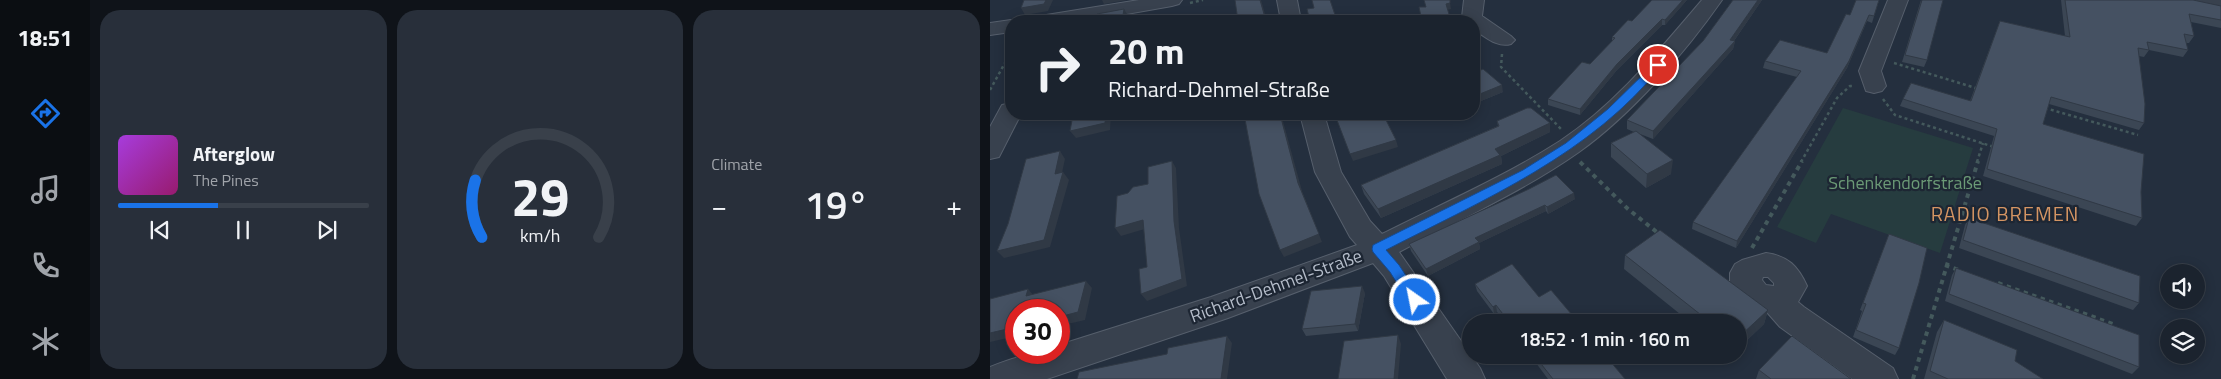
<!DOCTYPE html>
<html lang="en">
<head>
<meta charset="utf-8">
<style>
	:root { --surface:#1b232e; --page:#282f3a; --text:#f1f3f6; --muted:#a0a4aa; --line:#39404a; --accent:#1a73e8 }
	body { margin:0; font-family:"Titillium Web",sans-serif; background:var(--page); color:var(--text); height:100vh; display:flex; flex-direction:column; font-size:19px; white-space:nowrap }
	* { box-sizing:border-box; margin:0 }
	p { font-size:16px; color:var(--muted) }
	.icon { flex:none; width:28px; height:28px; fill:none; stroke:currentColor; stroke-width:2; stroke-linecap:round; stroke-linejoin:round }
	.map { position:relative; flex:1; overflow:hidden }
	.details { display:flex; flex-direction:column; gap:10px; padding:10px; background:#0f1319; width:900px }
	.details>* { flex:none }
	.guide { position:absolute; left:15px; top:15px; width:475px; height:105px; border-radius:20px; box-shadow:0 2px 12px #0003,0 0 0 1px var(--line); background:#1b232e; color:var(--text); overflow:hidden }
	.controls { position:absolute; left:1170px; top:264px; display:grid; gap:10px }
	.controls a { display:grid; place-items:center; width:45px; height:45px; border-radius:50%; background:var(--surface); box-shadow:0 2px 12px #0003,0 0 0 1px var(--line); font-size:25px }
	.speed { position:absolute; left:15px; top:299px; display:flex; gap:10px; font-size:25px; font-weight:700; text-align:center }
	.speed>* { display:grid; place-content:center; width:65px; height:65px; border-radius:50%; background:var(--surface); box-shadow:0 2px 12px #0003,0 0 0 1px var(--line); line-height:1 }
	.speed .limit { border:8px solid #d22; background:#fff; color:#111 }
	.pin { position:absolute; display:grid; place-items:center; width:42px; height:42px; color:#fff; margin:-21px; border:2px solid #fff; border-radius:50%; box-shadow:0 1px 5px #0007 }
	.me { position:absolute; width:55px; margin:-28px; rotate:327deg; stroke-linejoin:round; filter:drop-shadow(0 0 4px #0008) }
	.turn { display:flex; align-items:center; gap:18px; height:105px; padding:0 20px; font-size:22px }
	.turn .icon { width:65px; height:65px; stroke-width:2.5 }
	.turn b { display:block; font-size:35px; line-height:42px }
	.big { font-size:38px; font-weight:600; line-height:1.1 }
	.details .card { flex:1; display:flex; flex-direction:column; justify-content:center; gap:8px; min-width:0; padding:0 18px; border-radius:20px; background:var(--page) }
	.details .dial { align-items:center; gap:0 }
	.dial svg { height:130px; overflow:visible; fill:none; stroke:var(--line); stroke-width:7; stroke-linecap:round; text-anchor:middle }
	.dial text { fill:var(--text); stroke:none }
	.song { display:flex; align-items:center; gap:15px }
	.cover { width:60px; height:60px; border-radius:8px; background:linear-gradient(135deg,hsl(280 70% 55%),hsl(320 70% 35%)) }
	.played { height:5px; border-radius:2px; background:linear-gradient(90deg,var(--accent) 40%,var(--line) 40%) }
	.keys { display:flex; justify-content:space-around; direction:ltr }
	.heat { display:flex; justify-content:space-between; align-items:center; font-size:28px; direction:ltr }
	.details .tiles { flex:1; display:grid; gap:10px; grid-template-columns:repeat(3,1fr) }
	.trip { position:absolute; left:472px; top:314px; width:285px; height:50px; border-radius:25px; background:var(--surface); box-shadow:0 2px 12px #0003,0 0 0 1px var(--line); font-weight:600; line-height:50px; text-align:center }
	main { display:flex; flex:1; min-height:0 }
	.tabs { display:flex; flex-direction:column; width:90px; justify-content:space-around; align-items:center; background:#0b0e12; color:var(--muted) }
	.tabs .icon { width:35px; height:35px }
	.tabs .on { color:var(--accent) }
	.tabs b { font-size:22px; color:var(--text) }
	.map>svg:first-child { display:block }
	.green { fill:#263c3f }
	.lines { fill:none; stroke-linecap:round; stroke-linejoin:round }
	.minor-casing { stroke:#565f6c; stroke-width:2 }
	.path-far1 { stroke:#44595c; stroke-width:2.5; stroke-dasharray:3 3; stroke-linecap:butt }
	.path { stroke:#44595c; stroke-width:4; stroke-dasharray:4.5 4.5; stroke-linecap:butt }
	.minor { fill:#38414e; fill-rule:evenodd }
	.wall { fill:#3b4654 }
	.shaded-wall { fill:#303945 }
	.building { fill:#455162; stroke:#303945 }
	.route { fill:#1a73e8; stroke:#114b97 }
	.labels { text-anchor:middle; stroke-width:4.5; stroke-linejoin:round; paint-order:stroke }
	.park-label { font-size:18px; fill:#6b9a76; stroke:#1d2633 }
	.street-label { font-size:18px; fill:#b4bcc9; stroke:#1d2633 }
	.quarter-label { font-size:20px; letter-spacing:1px; fill:#d59563; stroke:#1d2633 }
</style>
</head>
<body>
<main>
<nav class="tabs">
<b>18:51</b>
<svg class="icon on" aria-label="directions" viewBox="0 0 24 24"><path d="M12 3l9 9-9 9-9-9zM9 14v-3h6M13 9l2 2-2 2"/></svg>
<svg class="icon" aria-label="music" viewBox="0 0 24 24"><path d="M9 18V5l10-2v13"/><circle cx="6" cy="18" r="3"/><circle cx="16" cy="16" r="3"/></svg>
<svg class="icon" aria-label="phone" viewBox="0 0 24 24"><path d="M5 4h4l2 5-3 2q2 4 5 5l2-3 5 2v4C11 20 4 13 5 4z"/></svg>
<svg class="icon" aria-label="climate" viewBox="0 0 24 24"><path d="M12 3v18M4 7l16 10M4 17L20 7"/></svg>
</nav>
<section class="details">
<div class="tiles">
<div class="card">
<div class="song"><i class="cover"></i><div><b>Afterglow</b><p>The Pines</p></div></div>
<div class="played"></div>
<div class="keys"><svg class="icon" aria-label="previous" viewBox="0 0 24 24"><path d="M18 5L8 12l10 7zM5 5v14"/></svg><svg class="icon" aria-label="pause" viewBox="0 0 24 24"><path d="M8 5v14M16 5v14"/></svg><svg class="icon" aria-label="next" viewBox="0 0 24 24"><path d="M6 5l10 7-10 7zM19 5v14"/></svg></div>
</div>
<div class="card dial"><svg viewBox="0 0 100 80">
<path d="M14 69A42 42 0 1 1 86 69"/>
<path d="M14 69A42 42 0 0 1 10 34" stroke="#1a73e8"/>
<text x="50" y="56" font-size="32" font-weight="700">29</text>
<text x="50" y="72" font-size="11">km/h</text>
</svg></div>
<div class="card"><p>Climate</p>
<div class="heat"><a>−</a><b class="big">19°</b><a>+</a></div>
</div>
</div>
</section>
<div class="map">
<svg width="1231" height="379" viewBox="0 0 1231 379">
	<rect width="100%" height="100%" fill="#242f3e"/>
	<!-- green -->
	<path class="green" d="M853,108L983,148L950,253L841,214L826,243L787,227Z"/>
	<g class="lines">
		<!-- minor casing -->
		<g class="minor-casing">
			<path id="minor" d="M149,0H192L189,4L182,6L97,21H41L44,17Z
				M287,0H307L311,21H291Z
				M474,0H494L492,16L521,36L525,40L521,44C507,48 496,37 484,30V21H475L472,17Z
				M712,0H732C695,53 641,115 589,152C534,191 468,220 409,252L490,368L495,379H457L394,276L383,263L238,318L57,379H0V367C25,357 42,352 69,352V345L221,297L367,245L360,237L325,172L310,114H334L351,172L380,221L392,234C451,204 514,177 570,141C626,104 669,50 712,0Z
				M898,0H918L891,71L896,86L892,91L884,93L876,91L869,71Z
				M1191,0H1231V12L1194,4Z
				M21,20L27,21H21V32L0,35V23Z
				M21,103V114H31L9,157L0,159V127L12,105Z
				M776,253C798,256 808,266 817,286L808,302L814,307L903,368L908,379H862L790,327L775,310L756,305L740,284V273L745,264L752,260ZM778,277L784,283V286L776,285L772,280L773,277Z"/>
		</g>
		<!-- path-far1 -->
		<path class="path-far1" d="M200,3L213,0
			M512,54L511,67L572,130
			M904,63L989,89
			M0,90L21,52
			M893,99L905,115L1004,147
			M1055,108L1148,135
			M811,162L847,98L860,86H864
			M987,162L993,143"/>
		<!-- path -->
		<path class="path" d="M590,162L638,209L668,233
			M762,248L812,161
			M955,265L969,270
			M1008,283L1123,324
			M923,379L988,161"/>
		<!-- minor -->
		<use href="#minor" class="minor"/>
	</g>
	<!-- wall -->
	<path class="wall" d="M697,0L675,25H672L627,70L590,115L558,105V99L600,64L622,42V37L642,21Z
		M743,0H772L744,41H745L743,49L663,139L650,134L681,174L656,188L621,157V143L644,132L637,129V120L713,41Z
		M889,0L882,23L877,21L857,68L746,248L702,229L703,222L807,77L773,68L775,61L837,53L860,15Z
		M931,0L937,60L934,67L912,62Z
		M1071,0H1203L1231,6V28L1201,22L1204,36L1199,43H1196L1198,50L1193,57L1159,50L1154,57L1149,56L1154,123L1149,130L1059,104L1053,124L1151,192L1152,218L1146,226L993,176L1004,136L910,106L913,99L980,101L1010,21L1075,36Z
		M484,63L487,72L513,92L486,103L484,100Z
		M507,121L560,132L511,156L512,164L391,218L374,194L371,185L508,126Z
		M539,189L585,199L558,214L556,211L489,243L490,249L438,276L421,251L419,244Z
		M979,218L1149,303L1143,310L969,248L975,225Z
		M899,234L909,348L905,355L863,337L872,311L870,310Z
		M635,255L778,310L774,324L749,348V322H700L634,269Z
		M966,268L1149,367L1142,374L955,301L962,275Z
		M485,284L549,297L588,322H515L507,312L504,314L487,291Z
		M375,293L368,331L316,336L312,329Z
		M954,320L1025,361L1053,379H934L947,332Z
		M540,355H615L635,379H558Z
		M769,370L861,379H766Z"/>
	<!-- shaded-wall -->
	<path class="shaded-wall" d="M56,0H63L58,11L35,15L31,8Z
		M112,0H137L114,4Z
		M270,0H271L277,21H276Z
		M693,0H697L675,25V20Z
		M768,0H772L741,45L745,41L743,49L663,139V131L740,40Z
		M460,3L461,9L457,10L456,4Z
		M134,9L138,16L137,21H132Z
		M879,15L857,68L746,248L747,241Z
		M672,19V25L627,70L590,115V109L627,64Z
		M512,85L513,92L486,103L485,96Z
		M116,114H121L120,130L86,138L80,131Z
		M290,114H291L312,191L332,242L294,257L290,250L308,183Z
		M560,123V132L511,156L512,164L391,218L388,209L505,149Z
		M406,140L408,147L363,161L360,154Z
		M70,151L75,159L70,182L65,174Z
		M683,160L681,174L656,188L657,174Z
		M182,161L186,168L189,228L197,286L157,301L151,294L184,221Z
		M73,172L79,180L60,247L14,258L7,251Z
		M584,193L585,199L558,214L557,207Z
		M555,205L556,211L489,243L490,249L438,276L436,269L485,238Z
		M153,220L158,228L131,236L125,228Z
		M96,281L102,288L95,320L69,326V317Z
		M372,286L375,293L368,331L365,324Z
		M38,289L45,297L36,296Z
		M506,305L507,312L504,314L503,307Z
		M778,310L774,324L749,348V337Z
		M26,327V336L0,342V333Z
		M408,335L411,344L408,379H404Z
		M237,336L242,343L237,379H231Z"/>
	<!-- building -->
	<path class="building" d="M34,0H56L54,4L31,8Z
		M245,0H270L276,21H248Z
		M322,0H340L347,21H320L317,9L324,8Z
		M434,0H460V3L456,4L461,21H432L429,7H436Z
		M662,0H693L675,20L672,19L627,64L590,109L558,99L592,62L600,64L625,38L622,37L638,20L642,21Z
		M743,0H768L740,40L745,41L663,131L637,120L713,41Z
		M866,0H889L884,16L879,15L859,61L747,241L703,222L811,71L775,61L790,40L837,53L856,14L860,15Z
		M932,0H953L937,60L915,55Z
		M1075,0H1203L1231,6V20L1199,14L1204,36L1194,34L1198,50L1157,42L1159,50L1148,48L1155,104L1154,123L1061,97L1053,124L1154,154L1151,192L1152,218L997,169L1007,129L913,99L921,83L981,101L1010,21L1080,37Z
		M134,9L132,21H106L107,14Z
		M484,63L487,72L493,69L512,85L485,96L484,94Z
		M537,108H541L560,123L505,149L510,155L388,209L371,185L509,126L507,121Z
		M87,114H116L115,123L80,131L83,115Z
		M254,114H290L308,183L329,234L290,250L269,194Z
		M348,114H393L406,140L360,154L345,115Z
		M646,131L683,160L657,174L621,143Z
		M70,151L65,174L73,172L54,240L7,251L18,224L36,159Z
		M182,161L184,221L192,279L151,294L149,269L157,267L153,220L125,228L127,196L138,193L143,187L158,184V167Z
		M566,175L584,193L557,207L555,205L485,238L489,242L436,269L419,244L539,189Z
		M979,218L1150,276L1149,303L973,240Z
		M670,230L778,310L749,337V322H720L635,255Z
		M899,234L937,248L929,283L909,348L866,330L876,304L873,303Z
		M522,264L549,297L561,290L588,322H519L506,305L503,307L485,284Z
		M966,268L1149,335V367L959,294Z
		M96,281L88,312L69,317V310H26V327L0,333V299L38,289L36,296Z
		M372,286L365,324L312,329L321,291Z
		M954,320L1027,350L1025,361L1053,379H958L940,371Z
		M408,335L404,379H348L354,341Z
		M237,336L231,379H87L89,372L177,354L178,348Z
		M802,336L861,379H781L769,370Z
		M544,355H615L635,379H563Z"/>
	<!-- route -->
	<path class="route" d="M665,63L672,65C602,154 495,199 396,250L409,265L432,300L425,305L420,304L400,272L383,252L382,249L383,245L533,170L576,143L618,109Z"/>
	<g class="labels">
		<!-- park labels -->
		<g class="park-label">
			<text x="915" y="189">Schenkendorfstraße</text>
		</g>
		<!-- street labels -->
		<g class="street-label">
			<text transform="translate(286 286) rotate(-20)" y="6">Richard-Dehmel-Straße</text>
		</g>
		<!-- quarter labels -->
		<g class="quarter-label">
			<text x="1015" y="221">RADIO BREMEN</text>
		</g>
	</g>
</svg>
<div class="controls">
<a><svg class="icon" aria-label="sound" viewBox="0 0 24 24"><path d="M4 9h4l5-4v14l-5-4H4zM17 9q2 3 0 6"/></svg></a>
<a><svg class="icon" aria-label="layers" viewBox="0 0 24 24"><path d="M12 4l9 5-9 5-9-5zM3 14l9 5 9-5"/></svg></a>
</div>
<div class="speed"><div class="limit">30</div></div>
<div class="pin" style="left:668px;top:65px;background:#d93025"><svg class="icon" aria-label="arrive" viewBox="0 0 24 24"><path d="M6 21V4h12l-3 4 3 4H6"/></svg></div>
<svg class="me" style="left:425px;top:300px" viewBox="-20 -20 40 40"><circle r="17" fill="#1a73e8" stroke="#fff" stroke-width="3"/><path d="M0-11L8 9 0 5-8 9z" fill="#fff"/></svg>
<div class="trip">18:52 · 1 min · 160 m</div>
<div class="guide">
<div class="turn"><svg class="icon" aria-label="right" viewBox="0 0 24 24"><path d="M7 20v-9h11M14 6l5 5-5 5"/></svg><div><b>20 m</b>Richard-Dehmel-Straße</div></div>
</div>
</div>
</main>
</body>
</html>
